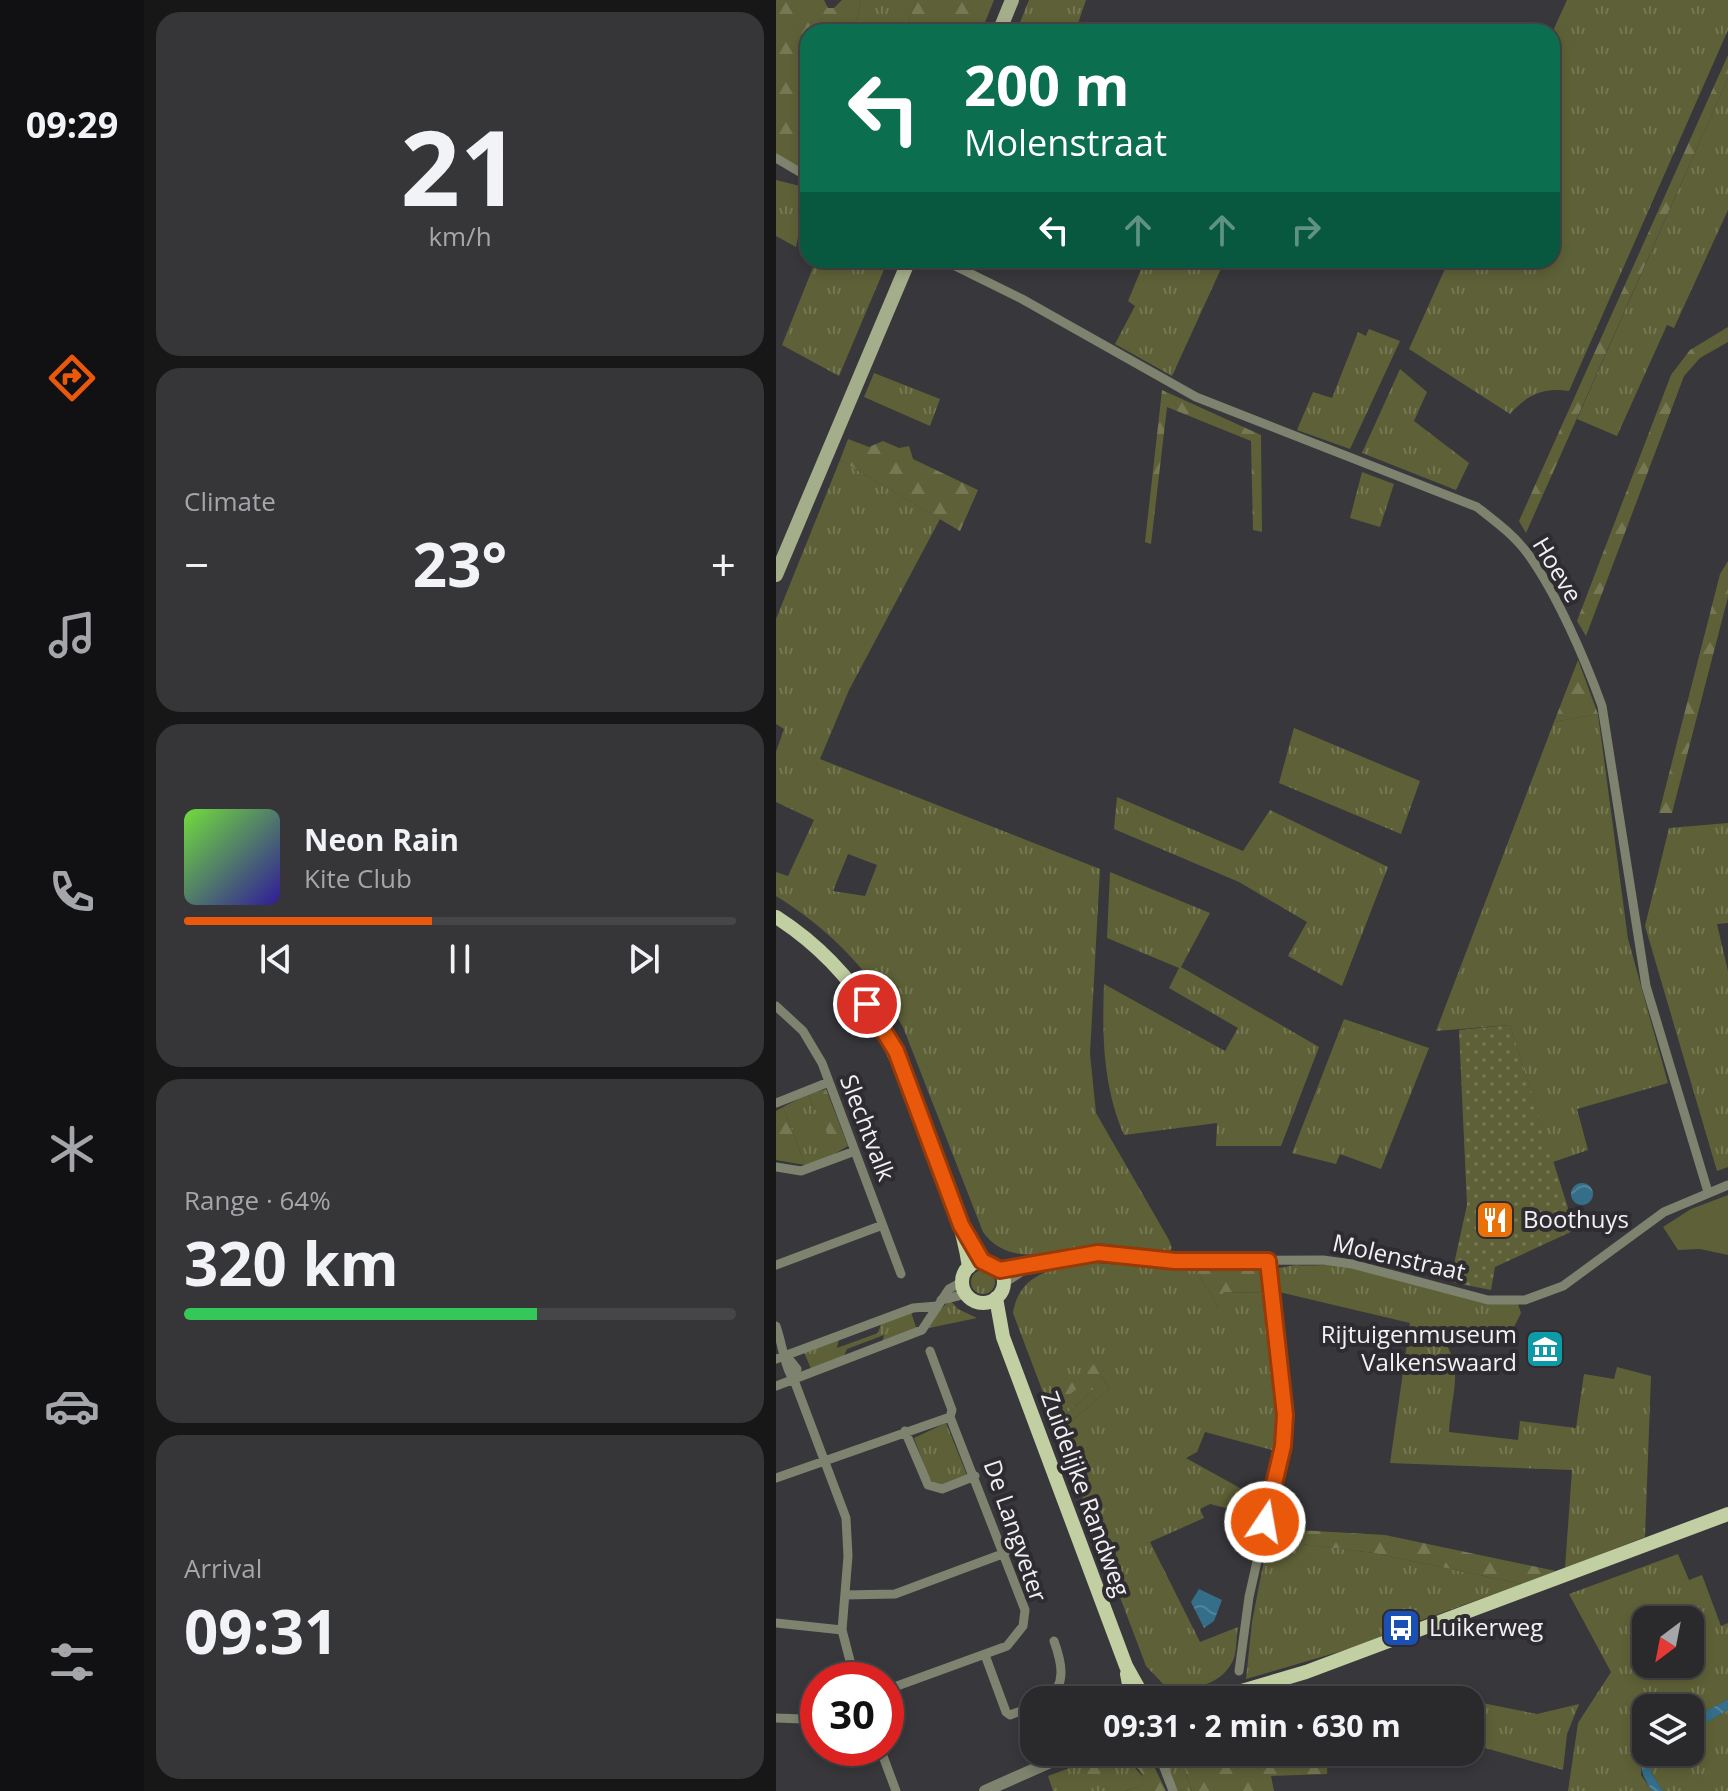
<!DOCTYPE html>
<html lang="en">
<head>
<meta charset="utf-8">
<style>
	:root { --surface:#2a292c; --page:#363538; --text:#f1f3f6; --muted:#a5a6a9; --line:#464548; --accent:#ea580c }
	body { margin:0; font-family:"Open Sans",sans-serif; background:var(--page); color:var(--text); height:100vh; display:flex; flex-direction:column; font-size:30px; white-space:nowrap }
	* { box-sizing:border-box; margin:0 }
	p { font-size:26px; color:var(--muted) }
	.icon { flex:none; width:44px; height:44px; fill:none; stroke:currentColor; stroke-width:2; stroke-linecap:round; stroke-linejoin:round }
	.map { position:relative; flex:1; overflow:hidden }
	.details { display:flex; flex-direction:column; gap:12px; padding:12px; background:#171718; width:632px }
	.details>* { flex:none }
	.banner { position:absolute; left:24px; top:24px; width:760px; height:244px; border-radius:24px; box-shadow:0 4px 12px #0003,0 0 0 2px var(--line); background:#0b6e4f; color:#fff; overflow:hidden }
	.needle { width:52px; rotate:212deg }
	.buttons { position:absolute; left:856px; top:1606px; display:grid; gap:16px }
	.buttons a { display:grid; place-items:center; width:72px; height:72px; border-radius:16px; background:var(--surface); box-shadow:0 4px 12px #0003,0 0 0 2px var(--line); font-size:40px }
	.speed { position:absolute; left:24px; top:1662px; display:flex; gap:16px; font-size:40px; font-weight:700; text-align:center }
	.speed>* { display:grid; place-content:center; width:104px; height:104px; border-radius:50%; background:var(--surface); box-shadow:0 4px 12px #0003,0 0 0 2px var(--line); line-height:1 }
	.speed .limit { border:12px solid #d22; background:#fff; color:#111 }
	.pin { position:absolute; display:grid; place-items:center; width:68px; height:68px; color:#fff; margin:-34px; border:4px solid #fff; border-radius:50%; box-shadow:0 2px 8px #0007 }
	.me { position:absolute; width:88px; margin:-44px; rotate:12deg; stroke-linejoin:round; filter:drop-shadow(0 0 6px #0008) }
	.turn { display:flex; align-items:center; gap:28px; height:168px; padding:0 32px; font-size:36px }
	.turn .icon { width:104px; height:104px; stroke-width:2.5 }
	.turn b { display:block; font-size:56px; line-height:68px }
	.lanes { display:flex; align-items:center; height:76px; padding:0 32px; background:#0003; justify-content:center; gap:40px; direction:ltr }
	.lanes .off { opacity:.35 }
	.big { font-size:60px; font-weight:700; line-height:1.1 }
	.details .widget { flex:1; display:flex; flex-direction:column; justify-content:center; gap:12px; min-width:0; padding:0 28px; border-radius:24px; background:var(--page) }
	.details .dial { align-items:center; gap:0 }
	.dial b { font-size:104px; line-height:1 }
	.song { display:flex; align-items:center; gap:24px }
	.cover { width:96px; height:96px; border-radius:12px; background:linear-gradient(135deg,hsl(100 70% 55%),hsl(250 70% 35%)) }
	.played { height:8px; border-radius:4px; background:linear-gradient(90deg,var(--accent) 45%,var(--line) 45%) }
	.keys { display:flex; justify-content:space-around; direction:ltr }
	.heat { display:flex; justify-content:space-between; align-items:center; font-size:44px; direction:ltr }
	.charge { height:12px; border-radius:6px; background:linear-gradient(90deg,#34c759 64%,var(--line) 0) }
	.trip { position:absolute; left:244px; top:1686px; width:464px; height:80px; border-radius:24px; background:var(--surface); box-shadow:0 4px 12px #0003,0 0 0 2px var(--line); font-weight:700; line-height:80px; text-align:center }
	main { display:flex; flex:1; min-height:0 }
	.tabs { display:flex; flex-direction:column; width:144px; justify-content:space-around; align-items:center; background:#111012; color:var(--muted) }
	.tabs .icon { width:56px; height:56px }
	.tabs .active { color:var(--accent) }
	.tabs b { font-size:36px; color:var(--text) }
	.map>svg:first-child { display:block }
	.grass { fill:url(#grass-tufts); fill-rule:evenodd }
	.forest { fill:url(#forest-firs) }
	.park { fill:url(#park-dots) }
	.garden { fill:#5e6137 }
	.water { fill:url(#water-waves) }
	.lines { fill:none; stroke-linecap:round; stroke-linejoin:round }
	.minor { stroke:#7d836e; stroke-width:9 }
	.tertiary { stroke:#7d836e; stroke-width:12 }
	.secondary { stroke:#a4ae8b; stroke-width:14 }
	.primary { stroke:#c2cfa2; stroke-width:14 }
	.route-casing { stroke:#983908; stroke-width:20 }
	.route { stroke:#ea580c; stroke-width:14 }
	.labels { text-anchor:middle; stroke-width:8; stroke-linejoin:round; paint-order:stroke }
	.street-label { font-size:24px; fill:#f1f0f3; stroke:#2e2c31 }
	.poi-label { font-size:24px; fill:#f1f0f3; stroke:#2e2c31; text-anchor:start }
</style>
</head>
<body>
<main>
<nav class="tabs">
<b>09:29</b>
<svg class="icon active" aria-label="directions" viewBox="0 0 24 24"><path d="M12 3l9 9-9 9-9-9zM9 14v-3h6M13 9l2 2-2 2"/></svg>
<svg class="icon" aria-label="music" viewBox="0 0 24 24"><path d="M9 18V5l10-2v13"/><circle cx="6" cy="18" r="3"/><circle cx="16" cy="16" r="3"/></svg>
<svg class="icon" aria-label="phone" viewBox="0 0 24 24"><path d="M5 4h4l2 5-3 2q2 4 5 5l2-3 5 2v4C11 20 4 13 5 4z"/></svg>
<svg class="icon" aria-label="climate" viewBox="0 0 24 24"><path d="M12 3v18M4 7l16 10M4 17L20 7"/></svg>
<svg class="icon" aria-label="car" viewBox="0 0 24 24"><path d="M5 17H2v-5l4-1 3-4h7l3 4 3 1v5h-3M9 17h6M6 11h13"/><circle cx="7" cy="17" r="2"/><circle cx="17" cy="17" r="2"/></svg>
<svg class="icon" aria-label="filters" viewBox="0 0 24 24"><path d="M4 7h16M4 17h16"/><circle cx="9" cy="7" r="2"/><circle cx="15" cy="17" r="2"/></svg>
</nav>
<section class="details">
<div class="widget dial"><b>21</b><p>km/h</p></div>
<div class="widget"><p>Climate</p>
<div class="heat"><a>−</a><b class="big">23°</b><a>+</a></div>
</div>
<div class="widget">
<div class="song"><i class="cover"></i><div><b>Neon Rain</b><p>Kite Club</p></div></div>
<div class="played"></div>
<div class="keys"><svg class="icon" aria-label="previous" viewBox="0 0 24 24"><path d="M18 5L8 12l10 7zM5 5v14"/></svg><svg class="icon" aria-label="pause" viewBox="0 0 24 24"><path d="M8 5v14M16 5v14"/></svg><svg class="icon" aria-label="next" viewBox="0 0 24 24"><path d="M6 5l10 7-10 7zM19 5v14"/></svg></div>
</div>
<div class="widget"><p>Range · 64%</p><b class="big">320 km</b><div class="charge"></div></div>
<div class="widget"><p>Arrival</p><b class="big">09:31</b></div>
</section>
<div class="map">
<svg width="952" height="1791" viewBox="0 0 952 1791">
	<defs>
		<pattern id="grass-tufts" width="24" height="20" patternUnits="userSpaceOnUse" patternTransform="scale(2)"><rect width="24" height="20" fill="#5e6137"/><path d="M3 7l-1-3M5 7V3M7 7l1-3M15 17l-1-3M17 17v-4M19 17l1-3" fill="none" stroke="#767854"/></pattern>
		<pattern id="forest-firs" width="22" height="20" patternUnits="userSpaceOnUse" patternTransform="scale(2)"><rect width="22" height="20" fill="#5e6137"/><path d="M5 1l3.5 6h-7zM16 11l3.5 6h-7z" fill="#767854"/></pattern>
		<pattern id="park-dots" width="8" height="8" patternUnits="userSpaceOnUse" patternTransform="scale(2)"><rect width="8" height="8" fill="#5e6137"/><path d="M2 2h.1M6 6h.1" fill="none" stroke="#767854" stroke-width="1.8" stroke-linecap="round"/></pattern>
		<pattern id="water-waves" width="16" height="10" patternUnits="userSpaceOnUse" patternTransform="scale(2)"><rect width="16" height="10" fill="#346e88"/><path d="M0 5q4-4 8 0t8 0" fill="none" stroke="#528399"/></pattern>
	</defs>
	<rect width="100%" height="100%" fill="#38373b"/>
	<!-- grass -->
	<path class="grass" d="M85,0H140L129,32H79Z
		M253,0H310L299,32H262L243,25Z
		M791,0H952V30L793,391C767,387 751,395 734,414L633,349L673,260H776V33Z
		M952,78V210L898,328L891,325L841,436L801,419Z
		M0,180L32,188L20,247L0,236Z
		M40,260H112L63,376L6,345Z
		M369,260H449L396,376L339,344L359,306L352,301Z
		M593,329L624,341L574,449L521,430L537,392L556,398L582,332L590,336Z
		M624,369L651,392L638,421L693,463L680,490L586,453Z
		M98,373L164,399L154,426L88,397Z
		M64,460L164,519L73,690L44,759L324,869L314,1054L320,1113L393,1240L396,1248L390,1254C371,1256 349,1249 329,1247C288,1245 237,1273 207,1232L127,1027C94,972 55,930 0,896V872L12,876L38,820L0,802V752L8,729L0,724V619ZM72,854L101,865L89,896L57,891Z
		M586,472L618,484L604,527L574,518Z
		M822,714L852,939L892,1083L801,1109L812,1150L777,1162L734,1025L660,1031L778,722Z
		M518,728L644,781L625,834L503,783Z
		M341,797L467,851L494,810L612,867L566,986L512,956L531,922L463,882L338,829Z
		M952,823V923L941,924L952,971V1167L941,1171L869,926L893,828Z
		M334,872L434,913L405,967L543,1047L505,1146H440L441,1123L348,1135C327,1086 326,1036 328,984L449,1051L462,1028L393,988L403,968L331,938Z
		M568,1019L653,1048L605,1169L564,1154L560,1164L516,1153Z
		M32,1094L39,1110L42,1108L54,1140L55,1156L29,1165L7,1107Z
		M308,1262L421,1271L442,1307L445,1292L490,1293L503,1452L429,1432L421,1452L410,1458L489,1502L485,1517L434,1504L424,1509L428,1518L374,1542L424,1642L462,1627C460,1636 461,1649 458,1658C447,1686 414,1692 388,1685L370,1666L282,1433L333,1389L318,1364L283,1403L313,1378L319,1388L279,1424L237,1313C243,1274 275,1269 308,1262Z
		M520,1265C537,1267 554,1263 570,1266C629,1276 682,1301 742,1304L745,1313L730,1343L719,1345L663,1326L661,1332C691,1366 675,1391 673,1432L742,1440L744,1421L800,1428L808,1374L838,1379L841,1367L875,1376L869,1537L789,1568L796,1470L614,1463L634,1323L503,1292L502,1268Z
		M195 1282a12 12 0 1 1 24 0a12 12 0 1 1-24 0Z
		M174,1300L182,1309L201,1318L153,1328L163,1311Z
		M135,1312L141,1330L106,1343L108,1335L71,1349L67,1358L35,1369L28,1352L63,1339L61,1348L102,1333L105,1324Z
		M170,1423L191,1475L161,1486L153,1479L138,1438Z
		M494,1529L522,1530L518,1543L598,1553L746,1584L618,1630L600,1641L470,1679L476,1622Z
		M902,1554L913,1580L926,1575L945,1626L952,1623V1699L914,1720V1708H870L871,1752L866,1760L865,1775L876,1791H792L802,1723L835,1672L793,1594ZM870,1620H914V1664H870Z
		M701,1702L761,1714L803,1704L791,1734L787,1770L695,1744Z
		M952,1710V1791H887L874,1771L887,1752H914V1732Z
		M397,1752H420L407,1763L416,1791H401L389,1763Z
		M354,1762L368,1778L365,1786L349,1791H277L272,1776L307,1763L313,1777Z"/>
	<!-- forest -->
	<path class="forest" d="M0,0H48L52,8H58L66,0H85L79,32H32V173L0,154Z
		M140,0H218L205,32H129Z
		M952,55V78L750,533L743,521Z
		M952,327V342L924,358L908,376L810,636L801,621L895,375L914,350Z
		M386,390L485,435L486,532L477,530L475,441L391,407L375,544L369,542Z
		M72,439L93,447L107,441L123,448L133,446L137,459L202,490L184,531L64,460Z
		M952,561V597L896,813H883L944,574Z
		M802,660L822,714L778,722Z
		M50,1089L72,1146L55,1156L50,1142L53,1139L42,1109L39,1110L32,1094Z
		M7,1107L29,1165L0,1160V1111Z
		M486,1267L490,1293L446,1292L449,1303L442,1307L421,1271Z
		M318,1364L333,1389L282,1433L279,1424L319,1388L313,1379L283,1403L279,1397Z
		M522,1530L609,1535L780,1571L746,1584L598,1553L517,1543Z
		M555,1684V1700H500Z
		M342,1752L375,1760L390,1791H349L365,1786C370,1774 364,1770 354,1762L313,1778L307,1763Z
		M420,1752H552L551,1774L495,1776L498,1791H416L407,1763Z"/>
	<!-- park -->
	<path class="park" d="M734,1025L799,1230L719,1267L715,1290L674,1282L691,1205L683,1030Z"/>
	<!-- garden -->
	<path class="garden" d="M952,1195V1255L924,1249L902,1250L887,1227L915,1209Z"/>
	<!-- water -->
	<path class="water" d="M795 1194a11 11 0 1 1 22 0a11 11 0 1 1-22 0Z
		M423,1589L446,1600L438,1621L428,1628L415,1602Z
		M952,1699V1710L914,1732V1720Z
		M871,1752H887L874,1771L887,1791H876C867,1776 861,1768 871,1752Z"/>
	<g class="lines">
		<!-- minor -->
		<path class="minor" d="M0,158L32,177
			M167,260L246,299L420,397L701,507C719,521 738,535 752,554C781,594 809,659 826,706L870,986L932,1192
			M0,1006L27,1031L46,1063L125,1274
			M0,1103L53,1082
			M0,1167L25,1171L79,1151
			M0,1265L104,1226
			M224,1270L322,1253L399,1261L547,1260L576,1264L712,1300H749L787,1286L888,1212L952,1185
			M228,1283L253,1267
			M165,1300L190,1294
			M0,1326C6,1342 9,1370 18,1380L70,1518L72,1556L66,1630L79,1680
			M10,1355L21,1369L18,1380
			M0,1359L137,1308L161,1306
			M0,1386L146,1330L173,1289L186,1282
			M129,1431L152,1485L166,1489L199,1476
			M0,1478L174,1417
			M69,1595L119,1594L229,1553
			M0,1623L66,1630
			M209,1655L230,1712L234,1715L258,1706
			M463,1671L473,1597L507,1446L509,1415L492,1261
			M110,1690L231,1646L247,1626L249,1610L174,1417L176,1410L154,1351
			M271,1700C291,1685 286,1663 278,1641
			M0,1718L27,1719L42,1713
			M104,1748L120,1791
			M382,1752L397,1791"/>
		<!-- tertiary -->
		<path class="tertiary" d="M209,1791L297,1752"/>
		<!-- secondary -->
		<path class="secondary" d="M223,32L236,0
			M0,575L133,260"/>
		<!-- primary -->
		<path class="primary" d="M0,917C90,975 122,1053 157,1150C172,1188 187,1226 193,1267
			M186 1282a21 21 0 1 1 42 0a21 21 0 1 1-42 0Z
			M220,1298L227,1337L350,1666L369,1700
			M351,1674L356,1700
			M435,1700L530,1672L952,1514"/>
	</g>
	<g class="lines">
		<!-- route casing -->
		<g class="route-casing">
			<path id="route" d="M91,1004L120,1051L185,1225L206,1261L224,1270L322,1253L399,1261H492L509,1415L507,1446L489,1522"/>
		</g>
		<!-- route -->
		<use href="#route" class="route"/>
	</g>
	<!-- icons -->
	<defs>
		<g id="restaurant-square" transform="scale(2)"><rect x="-9" y="-9" width="18" height="18" rx="4" fill="#e8710a" stroke="#2e2c31"/><path d="M-5-6h1v4h1v-4h1v4h1v-4h1v5L-1.5 .5V6h-2V.5L-5-1ZM5-6V6H3V1.5H1.5Q1.5-4 5-6Z" fill="#fff"/></g>
		<g id="museum-square" transform="scale(2)"><rect x="-9" y="-9" width="18" height="18" rx="4" fill="#0f9aa8" stroke="#2e2c31"/><path d="M0-6L6-3V-2H-6V-3ZM-5-1h2V3h-2ZM-1-1h2V3h-2ZM3-1h2V3H3ZM-6 4H6V6H-6Z" fill="#fff"/></g>
		<g id="bus-square" transform="scale(2)"><rect x="-9" y="-9" width="18" height="18" rx="4" fill="#1a4fb4" stroke="#2e2c31"/><path d="M-5-6H5V4H4V6H2V4H-2V6H-4V4H-5ZM-3.5-4V0h7V-4ZM-3.5 1.2v1.5H-2V1.2ZM2 1.2v1.5H3.5V1.2Z" fill="#fff"/></g>
	</defs>
	<g fill-rule="evenodd">
		<use href="#restaurant-square" x="719" y="1220"/>
		<use href="#museum-square" x="769" y="1349"/>
		<use href="#bus-square" x="625" y="1628"/>
	</g>
	<g class="labels">
		<!-- street labels -->
		<g class="street-label">
			<text transform="translate(781 570) rotate(59)" y="8">Hoeve</text>
			<text transform="translate(91 1128) rotate(69)" y="8">Slechtvalk</text>
			<text transform="translate(623 1258) rotate(13)" y="8">Molenstraat</text>
			<text transform="translate(309 1494) rotate(70)" y="8">Zuidelijke Randweg</text>
			<text transform="translate(239 1531) rotate(71)" y="8">De Langveter</text>
		</g>
		<!-- poi labels -->
		<g class="poi-label">
			<text x="747" y="1228">Boothuys</text>
			<text x="741" y="1343" text-anchor="end">Rijtuigenmuseum<tspan x="741" dy="28">Valkenswaard</tspan></text>
			<text x="653" y="1636">Luikerweg</text>
		</g>
	</g>
</svg>
<div class="buttons">
<a><svg class="needle" viewBox="-14 -14 28 28"><path d="M0-13l5 13h-10z" fill="#e53935"/><path d="M0 13l5-13h-10z" fill="#a5a6a9"/></svg></a>
<a><svg class="icon" aria-label="layers" viewBox="0 0 24 24"><path d="M12 4l9 5-9 5-9-5zM3 14l9 5 9-5"/></svg></a>
</div>
<div class="speed"><div class="limit">30</div></div>
<div class="pin" style="left:91px;top:1004px;background:#d93025"><svg class="icon" aria-label="arrive" viewBox="0 0 24 24"><path d="M6 21V4h12l-3 4 3 4H6"/></svg></div>
<svg class="me" style="left:489px;top:1522px" viewBox="-20 -20 40 40"><circle r="17" fill="#ea580c" stroke="#fff" stroke-width="3"/><path d="M0-11L8 9 0 5-8 9z" fill="#fff"/></svg>
<div class="trip">09:31 · 2 min · 630 m</div>
<div class="banner">
<div class="turn"><svg class="icon" aria-label="left" viewBox="0 0 24 24"><path d="M17 20v-9H6M10 6l-5 5 5 5"/></svg><div><b>200 m</b>Molenstraat</div></div>
<div class="lanes"><svg class="icon" aria-label="left" viewBox="0 0 24 24"><path d="M17 20v-9H6M10 6l-5 5 5 5"/></svg><svg class="icon off" aria-label="ahead" viewBox="0 0 24 24"><path d="M12 20V5M6 11l6-6 6 6"/></svg><svg class="icon off" aria-label="ahead" viewBox="0 0 24 24"><path d="M12 20V5M6 11l6-6 6 6"/></svg><svg class="icon off" aria-label="right" viewBox="0 0 24 24"><path d="M7 20v-9h11M14 6l5 5-5 5"/></svg></div>
</div>
</div>
</main>
</body>
</html>
